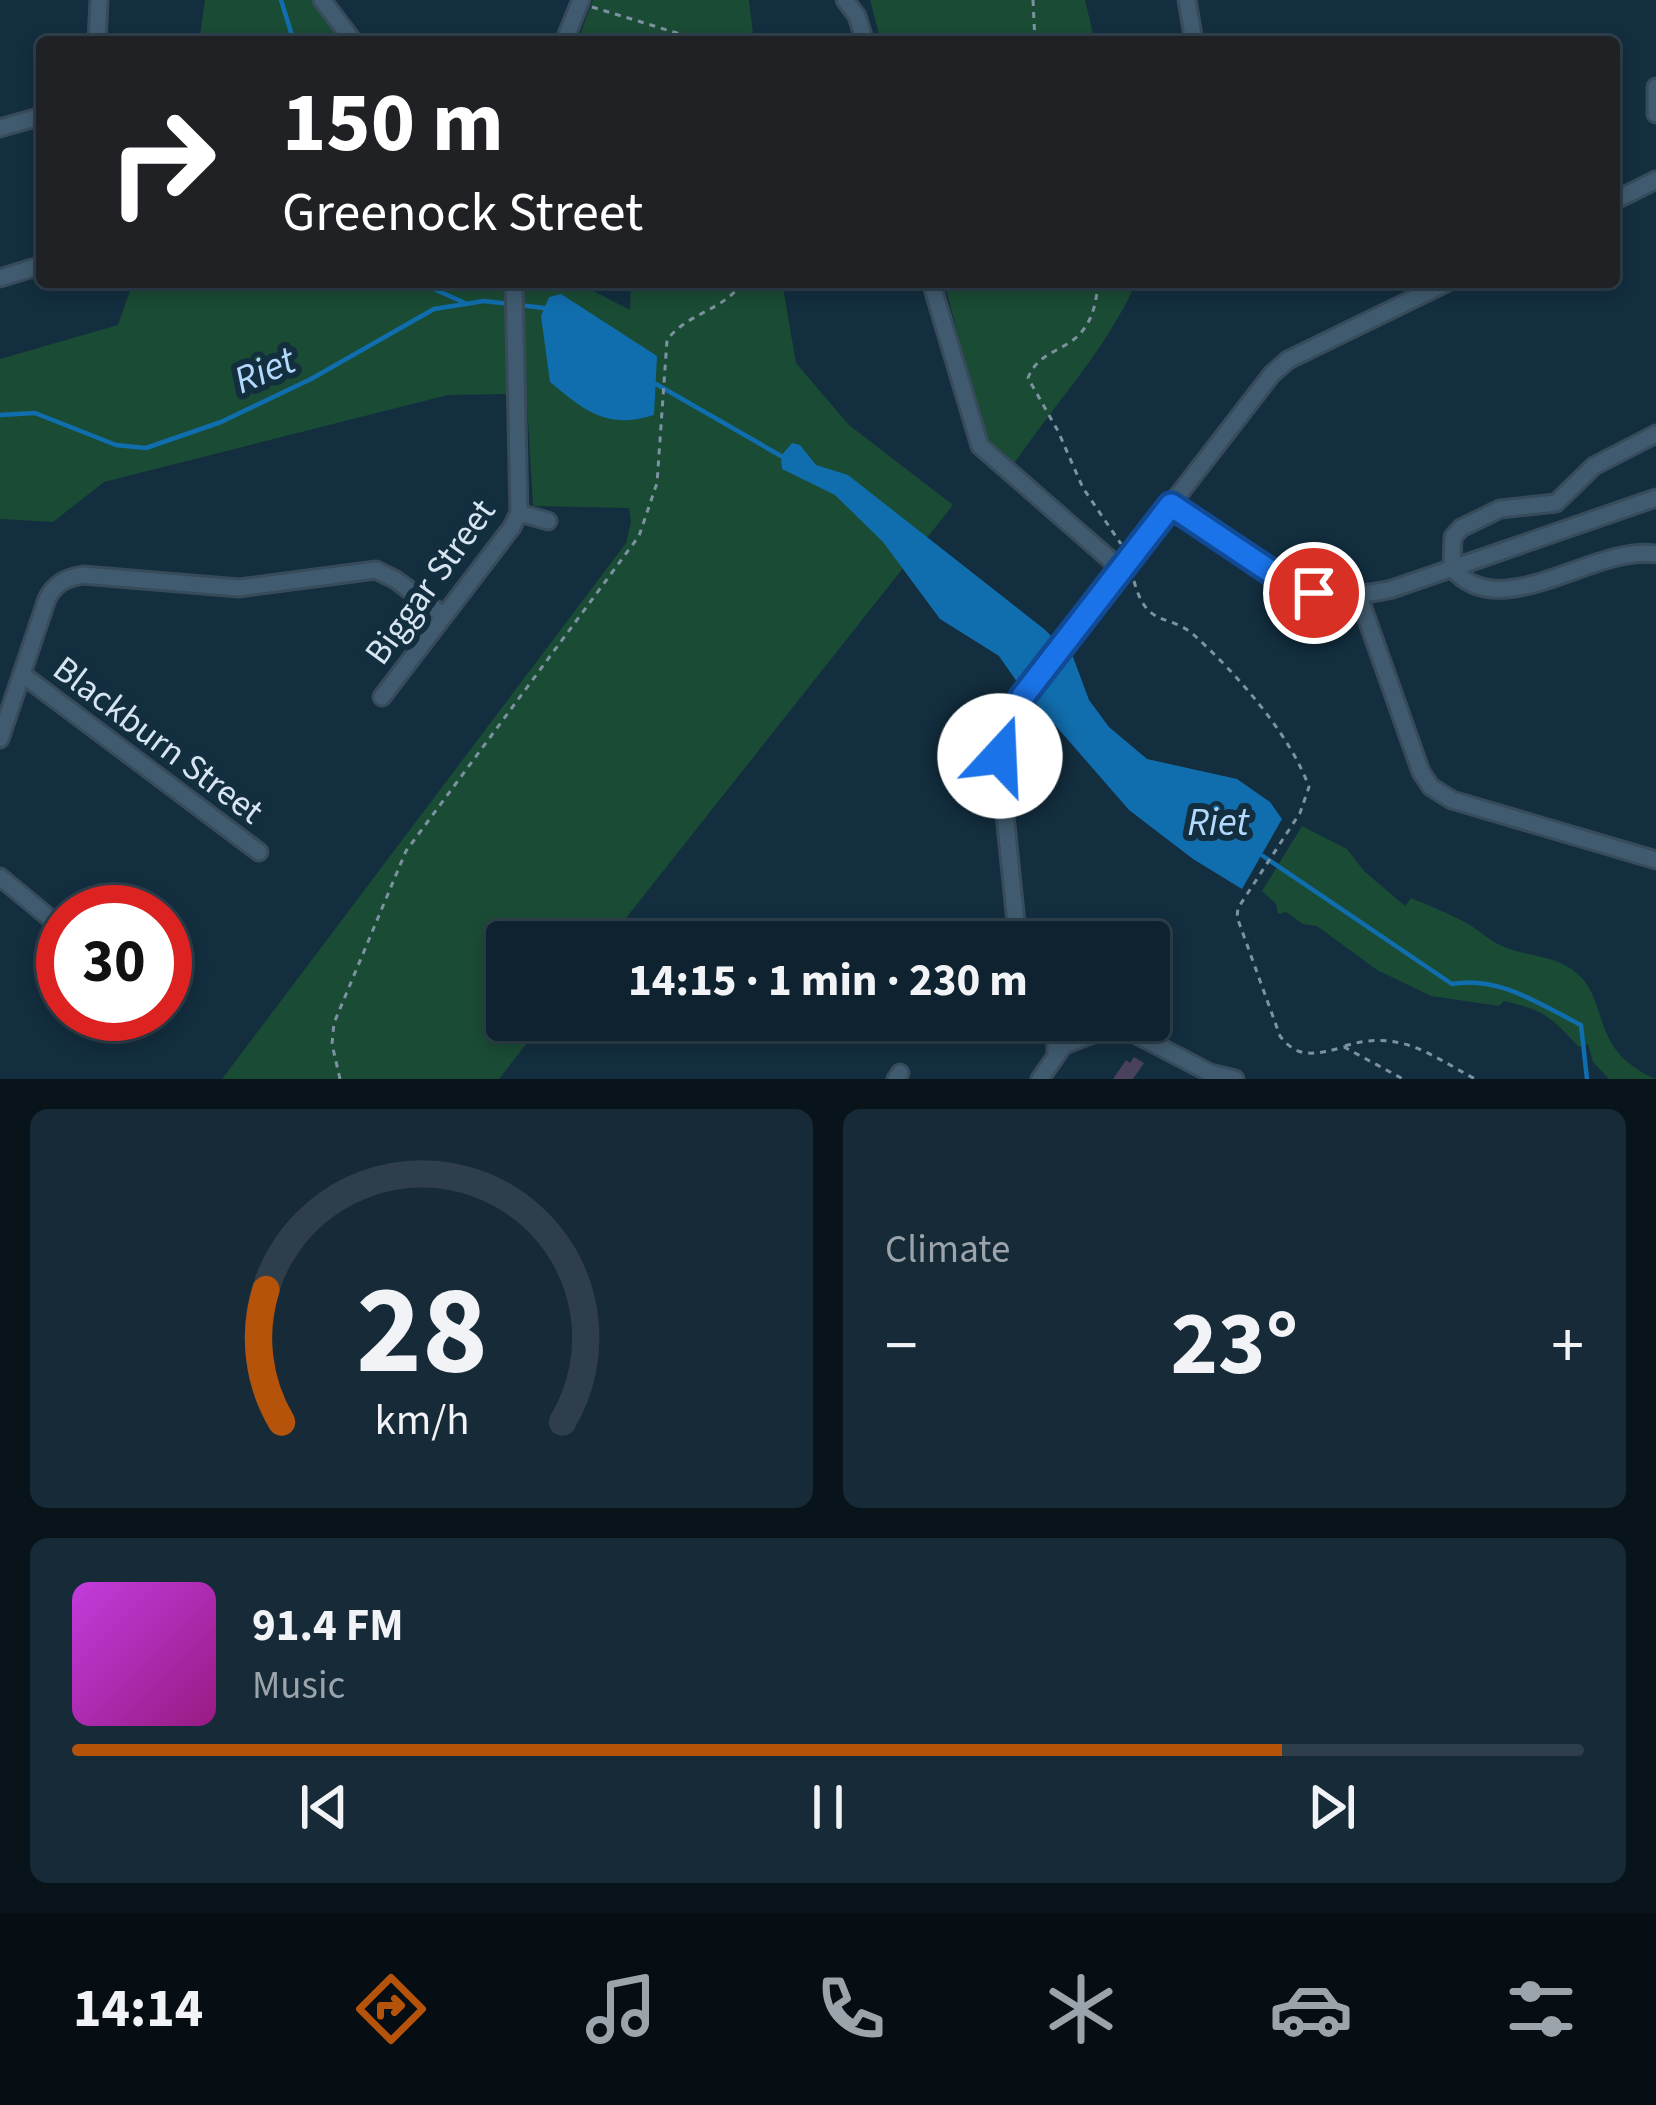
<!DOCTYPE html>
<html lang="en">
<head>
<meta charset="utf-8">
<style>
	:root { --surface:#0e222f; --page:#172a37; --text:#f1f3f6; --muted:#9ba4aa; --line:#2e3f4b; --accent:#b45309 }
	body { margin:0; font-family:"Source Sans 3",sans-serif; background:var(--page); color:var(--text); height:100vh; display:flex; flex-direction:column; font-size:45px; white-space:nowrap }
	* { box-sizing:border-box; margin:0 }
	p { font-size:39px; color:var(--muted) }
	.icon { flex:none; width:66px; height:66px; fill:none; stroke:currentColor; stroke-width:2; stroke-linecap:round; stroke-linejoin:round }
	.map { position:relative; height:1079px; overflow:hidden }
	.details { display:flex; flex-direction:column; gap:30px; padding:30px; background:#08131a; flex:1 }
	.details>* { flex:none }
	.hud { position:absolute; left:36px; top:36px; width:1584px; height:252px; border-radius:12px; box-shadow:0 6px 18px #0003,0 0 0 3px var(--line); background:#202124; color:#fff; overflow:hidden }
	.speed { position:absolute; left:36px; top:885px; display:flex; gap:24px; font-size:60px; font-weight:700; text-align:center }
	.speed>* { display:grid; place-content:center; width:156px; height:156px; border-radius:50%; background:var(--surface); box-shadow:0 6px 18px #0003,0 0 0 3px var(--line); line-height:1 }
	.speed .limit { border:18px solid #d22; background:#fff; color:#111 }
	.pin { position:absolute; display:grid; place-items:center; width:102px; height:102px; color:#fff; margin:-51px; border:6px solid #fff; border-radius:50%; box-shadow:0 3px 12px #0007 }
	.me { position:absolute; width:132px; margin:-66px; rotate:20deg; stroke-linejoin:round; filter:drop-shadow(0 0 9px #0008) }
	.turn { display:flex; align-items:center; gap:42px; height:252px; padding:0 48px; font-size:54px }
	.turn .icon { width:156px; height:156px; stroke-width:2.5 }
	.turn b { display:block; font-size:84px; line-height:102px }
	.big { font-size:90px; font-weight:700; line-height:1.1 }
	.details .widget { flex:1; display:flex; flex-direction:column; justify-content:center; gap:18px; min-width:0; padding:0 42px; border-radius:18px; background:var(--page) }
	.details .dial { align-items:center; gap:0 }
	.dial svg { height:312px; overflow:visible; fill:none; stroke:var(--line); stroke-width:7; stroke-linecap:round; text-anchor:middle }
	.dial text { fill:var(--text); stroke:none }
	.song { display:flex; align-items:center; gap:36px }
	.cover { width:144px; height:144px; border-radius:18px; background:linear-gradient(135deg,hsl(290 70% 55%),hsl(310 70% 35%)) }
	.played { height:12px; border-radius:6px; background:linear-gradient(90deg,var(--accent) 80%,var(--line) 80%) }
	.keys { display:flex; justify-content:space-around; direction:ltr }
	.heat { display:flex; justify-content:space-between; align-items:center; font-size:66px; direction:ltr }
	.details .tiles { flex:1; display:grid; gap:30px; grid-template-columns:1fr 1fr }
	.widget:last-child { grid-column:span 2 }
	.trip { position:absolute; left:486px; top:921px; width:684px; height:120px; border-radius:12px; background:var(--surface); box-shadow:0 6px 18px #0003,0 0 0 3px var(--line); font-weight:700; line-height:120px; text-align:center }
	.tab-bar { display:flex; height:192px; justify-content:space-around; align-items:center; background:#060e13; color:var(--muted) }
	.tab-bar .icon { width:84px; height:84px }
	.tab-bar .selected { color:var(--accent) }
	.tab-bar b { font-size:54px; color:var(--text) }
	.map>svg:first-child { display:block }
	.green { fill:#1a4b35 }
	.water { fill:#116eae }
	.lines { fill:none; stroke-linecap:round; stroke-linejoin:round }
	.stream { stroke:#116eae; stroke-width:4.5 }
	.building { fill:#4a415c }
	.minor-casing { stroke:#384b5b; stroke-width:21 }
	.path { stroke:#7d92a0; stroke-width:3; stroke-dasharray:6 6; stroke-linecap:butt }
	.minor { stroke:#405b6f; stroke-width:15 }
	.route-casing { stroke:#114b97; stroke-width:30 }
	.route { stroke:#1a73e8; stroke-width:21 }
	.labels { text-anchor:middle; stroke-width:12; stroke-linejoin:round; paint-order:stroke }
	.street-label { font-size:36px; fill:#d6e5f1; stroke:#132e3f }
	.water-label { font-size:39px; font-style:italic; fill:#b3dafc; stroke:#132e3f }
</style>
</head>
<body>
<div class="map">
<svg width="1656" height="1079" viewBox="0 0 1656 1079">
	<rect width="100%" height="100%" fill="#132e3f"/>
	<!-- green -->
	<path class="green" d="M205,0H323L339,42H199Z
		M593,0H749L754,42H577Z
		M870,0H1085L1095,42H881Z
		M133,282H511L518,394L448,395L104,482L53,522L0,519V359L118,325Z
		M520,282H576L630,310L631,282H782L796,363L849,425L953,505L607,942H507V1020H545L499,1079H222L626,543L631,521L629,508L533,506Z
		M944,282H1136C1107,350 1053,405 1012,467L984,435Z
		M1302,826L1347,849L1364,871L1405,906L1411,898C1430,906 1451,914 1470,925C1480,931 1489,940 1500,945C1522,956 1548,954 1570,968C1614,997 1584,1048 1656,1079H1609L1593,1062L1588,1044L1579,1047C1551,1018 1547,1011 1504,1001L1499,1006L1431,996L1377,970L1317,926L1303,924L1286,912L1278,914L1276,904L1262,891Z"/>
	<!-- water -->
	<path class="water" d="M561,294L657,356L654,415C607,430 585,411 550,382L541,316L549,297Z
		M792,443L800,445L816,465L848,475L1044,629L1073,657L1089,700L1109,727L1147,759L1237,779L1270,802L1282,819L1242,889L1193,859L1129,810L1015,679L999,656L940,619L883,542L835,495L782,469L781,456Z"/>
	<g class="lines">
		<!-- stream -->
		<path class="stream" d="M281,0L294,42
			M418,282L463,302
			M656,384L781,456
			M0,415L35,413L116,445L146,448L221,422L311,379L434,309L484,301L544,308
			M1263,856L1452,984C1498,975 1541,1005 1581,1025L1587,1079"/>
	</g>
	<!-- building -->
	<path class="building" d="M1134,1057L1144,1063L1133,1079H1113L1126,1060L1130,1063Z"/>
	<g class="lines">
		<!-- minor casing -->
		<g class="minor-casing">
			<path id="minor" d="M322,0L354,42
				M845,0L857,16L865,42
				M1187,0L1194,42
				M97,42L99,0
				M564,42L581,0
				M1656,87V114
				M0,128L42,116
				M1614,201L1656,180
				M0,278L42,265
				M931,282L980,446L1121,569
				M1656,434L1594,466L1556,503L1500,509L1461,528L1453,537L1452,568C1501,627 1594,544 1656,554
				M1171,505L1299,590C1327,598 1363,596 1392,589L1656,498
				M519,513L548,521
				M1358,594L1421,772L1431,787L1452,800L1656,860
				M23,675L259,852
				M382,697L512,527L519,513L514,282
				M0,739L47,599C55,583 66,578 83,575L239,588L376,570L396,580L444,616
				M0,877L63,929
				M1018,942L1000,766L1006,726L1023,696L1272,374L1288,360L1448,282
				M1108,1020L1210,1073L1235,1079
				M1067,1044L1098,1032L1124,1030
				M1056,1055V1020
				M896,1079L900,1073
				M1040,1079L1081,1020"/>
		</g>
		<!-- path -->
		<path class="path" d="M1033,0L1035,42
			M592,7L677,33L691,42
			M1098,282C1093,360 1043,338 1028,378L1058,431L1083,488L1121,544
			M1134,581C1147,629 1167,612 1194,635C1236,673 1290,734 1309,787L1300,813L1238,908L1237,917L1280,1036C1298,1060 1317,1054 1344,1047L1403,1079
			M1345,1046C1399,1029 1429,1054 1475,1079
			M340,1079L332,1044L334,1023L406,851L639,536L657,483L667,340C687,313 723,311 743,282"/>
		<!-- minor -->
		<use href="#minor" class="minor"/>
	</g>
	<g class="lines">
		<!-- route casing -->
		<g class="route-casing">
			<path id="route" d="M1000,756L1006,726L1023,696L1171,505L1292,586L1314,593"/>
		</g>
		<!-- route -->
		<use href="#route" class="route"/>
	</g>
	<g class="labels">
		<!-- street labels -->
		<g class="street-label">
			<text transform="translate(429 581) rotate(-54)" y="13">Biggar Street</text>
			<text transform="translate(159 739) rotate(37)" y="13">Blackburn Street</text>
		</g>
		<!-- water labels -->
		<g class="water-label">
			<text transform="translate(264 369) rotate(-23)" y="14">Riet</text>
			<text x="1218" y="835">Riet</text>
		</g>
	</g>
</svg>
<div class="speed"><div class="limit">30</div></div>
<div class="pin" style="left:1314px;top:593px;background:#d93025"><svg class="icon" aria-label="arrive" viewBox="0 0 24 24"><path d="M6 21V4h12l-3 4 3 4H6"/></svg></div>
<svg class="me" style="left:1000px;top:756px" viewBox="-20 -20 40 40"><circle r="19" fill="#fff"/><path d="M0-13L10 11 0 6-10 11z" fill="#1a73e8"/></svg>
<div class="trip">14:15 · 1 min · 230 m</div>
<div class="hud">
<div class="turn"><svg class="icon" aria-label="right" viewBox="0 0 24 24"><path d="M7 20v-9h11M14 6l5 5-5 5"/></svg><div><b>150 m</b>Greenock Street</div></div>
</div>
</div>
<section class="details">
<div class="tiles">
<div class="widget dial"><svg viewBox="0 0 100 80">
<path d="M14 69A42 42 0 1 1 86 69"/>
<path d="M14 69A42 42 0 0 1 10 35" stroke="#b45309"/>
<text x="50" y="56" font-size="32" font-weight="700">28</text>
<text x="50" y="72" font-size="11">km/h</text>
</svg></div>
<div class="widget"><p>Climate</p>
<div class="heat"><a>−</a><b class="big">23°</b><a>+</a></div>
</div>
<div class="widget">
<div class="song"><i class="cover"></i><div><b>91.4 FM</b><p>Music</p></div></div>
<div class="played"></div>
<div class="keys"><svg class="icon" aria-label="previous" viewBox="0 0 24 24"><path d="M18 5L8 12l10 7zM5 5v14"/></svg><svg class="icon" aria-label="pause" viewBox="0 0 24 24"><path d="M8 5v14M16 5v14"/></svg><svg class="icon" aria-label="next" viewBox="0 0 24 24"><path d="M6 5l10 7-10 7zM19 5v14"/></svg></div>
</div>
</div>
</section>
<nav class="tab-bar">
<b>14:14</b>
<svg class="icon selected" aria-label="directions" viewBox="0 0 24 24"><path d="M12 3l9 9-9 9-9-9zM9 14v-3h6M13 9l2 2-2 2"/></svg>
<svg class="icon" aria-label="music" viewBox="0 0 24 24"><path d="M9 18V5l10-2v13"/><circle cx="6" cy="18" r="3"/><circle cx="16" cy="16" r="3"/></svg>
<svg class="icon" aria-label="phone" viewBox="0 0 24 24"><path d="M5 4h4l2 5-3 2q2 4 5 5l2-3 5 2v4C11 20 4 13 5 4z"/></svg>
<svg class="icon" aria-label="climate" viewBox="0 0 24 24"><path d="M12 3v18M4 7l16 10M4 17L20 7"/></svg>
<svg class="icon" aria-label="car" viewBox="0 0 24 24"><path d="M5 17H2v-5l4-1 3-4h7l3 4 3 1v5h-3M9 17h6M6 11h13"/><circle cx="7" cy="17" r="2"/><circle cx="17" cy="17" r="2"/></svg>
<svg class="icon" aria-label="filters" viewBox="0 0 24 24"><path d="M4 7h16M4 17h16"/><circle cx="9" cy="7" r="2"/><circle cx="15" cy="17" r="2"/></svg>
</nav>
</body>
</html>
